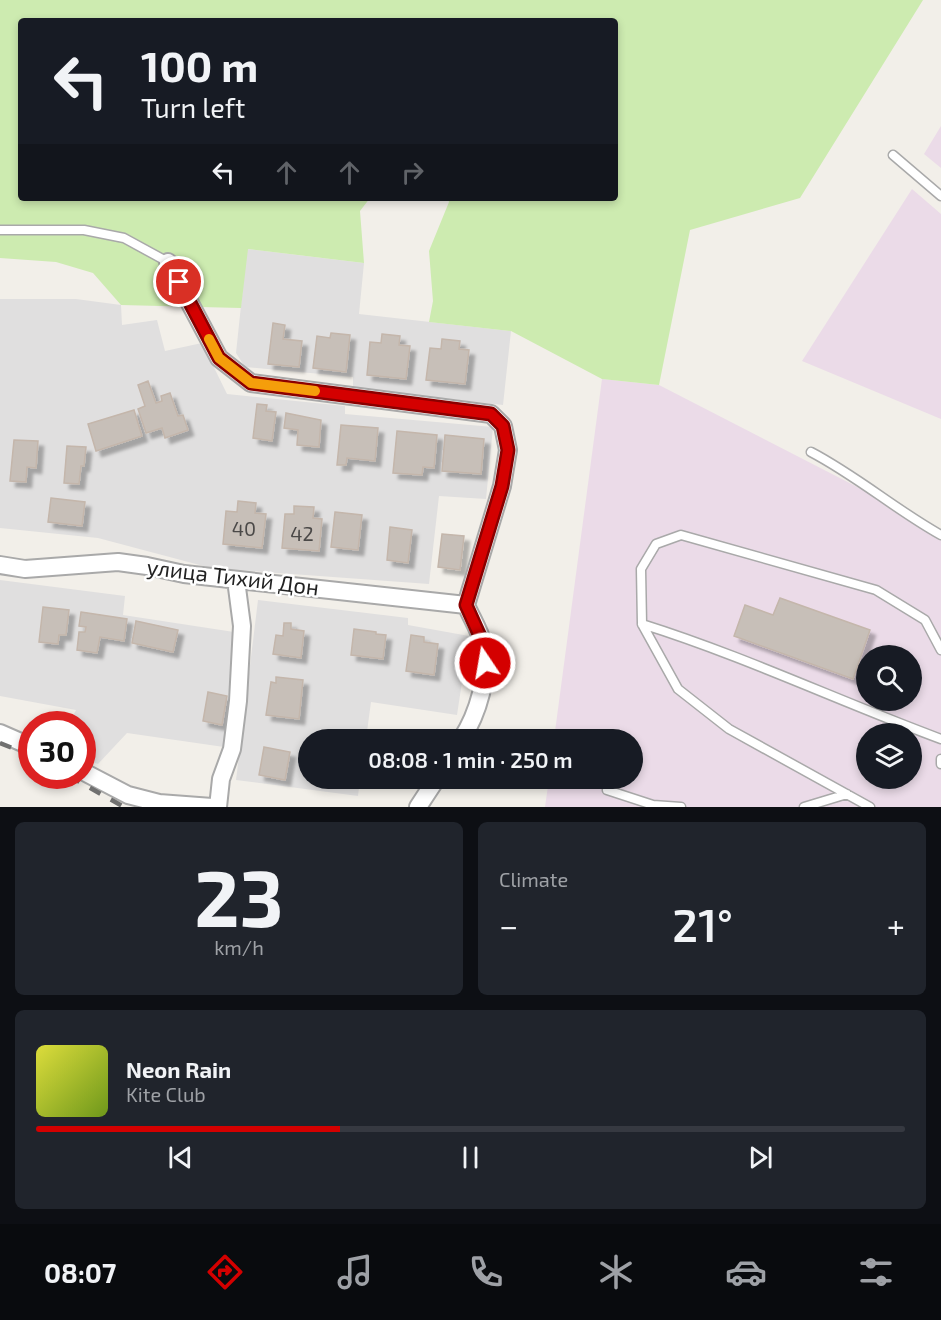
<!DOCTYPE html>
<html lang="en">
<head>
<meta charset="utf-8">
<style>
	:root { --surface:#171b24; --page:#20242c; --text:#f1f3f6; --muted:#9ea1a6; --line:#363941; --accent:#d40000 }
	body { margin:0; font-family:"Exo 2",sans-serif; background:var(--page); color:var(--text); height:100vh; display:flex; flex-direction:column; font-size:22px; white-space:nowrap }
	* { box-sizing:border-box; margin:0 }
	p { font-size:20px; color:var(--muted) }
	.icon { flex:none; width:33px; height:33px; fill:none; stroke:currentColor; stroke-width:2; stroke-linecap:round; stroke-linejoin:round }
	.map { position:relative; height:807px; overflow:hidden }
	.drawer { display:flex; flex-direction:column; gap:15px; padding:15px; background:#0d0f14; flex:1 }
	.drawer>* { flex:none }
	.banner { position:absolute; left:18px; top:18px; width:600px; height:183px; border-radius:6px; box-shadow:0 3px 9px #0003; background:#171b24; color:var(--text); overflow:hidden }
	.tools { position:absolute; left:856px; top:645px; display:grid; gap:12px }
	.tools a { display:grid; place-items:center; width:66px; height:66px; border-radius:50%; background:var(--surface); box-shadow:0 3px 9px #0003; font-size:30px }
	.speed { position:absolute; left:18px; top:711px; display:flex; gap:12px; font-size:30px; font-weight:700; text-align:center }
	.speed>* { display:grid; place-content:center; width:78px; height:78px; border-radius:50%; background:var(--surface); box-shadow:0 3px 9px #0003; line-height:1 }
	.speed .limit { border:9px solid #d22; background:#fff; color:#111 }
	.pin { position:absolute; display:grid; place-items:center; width:51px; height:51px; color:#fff; margin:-26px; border:3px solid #fff; border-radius:50%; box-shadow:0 2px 6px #0007 }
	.me { position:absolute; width:66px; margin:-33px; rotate:348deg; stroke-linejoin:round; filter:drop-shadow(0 0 4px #0008) }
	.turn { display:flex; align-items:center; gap:21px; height:126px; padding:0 24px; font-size:27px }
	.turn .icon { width:78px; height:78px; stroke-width:2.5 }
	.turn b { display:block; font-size:42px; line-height:51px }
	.lanes { display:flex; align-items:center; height:57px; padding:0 24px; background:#0003; justify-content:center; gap:30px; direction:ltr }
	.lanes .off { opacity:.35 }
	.big { font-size:45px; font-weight:600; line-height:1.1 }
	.drawer .tile { flex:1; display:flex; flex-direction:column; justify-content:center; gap:9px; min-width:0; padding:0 21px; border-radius:9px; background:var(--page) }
	.drawer .dial { align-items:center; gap:0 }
	.dial b { font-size:78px; line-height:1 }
	.song { display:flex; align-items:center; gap:18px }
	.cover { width:72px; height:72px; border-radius:9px; background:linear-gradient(135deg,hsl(60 70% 55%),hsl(80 70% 35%)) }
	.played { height:6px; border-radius:3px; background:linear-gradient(90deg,var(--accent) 35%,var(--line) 35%) }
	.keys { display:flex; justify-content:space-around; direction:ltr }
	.heat { display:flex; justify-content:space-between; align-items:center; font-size:33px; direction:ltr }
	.drawer .tiles { flex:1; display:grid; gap:15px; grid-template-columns:1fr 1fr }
	.tile:last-child { grid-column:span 2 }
	.trip { position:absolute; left:298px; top:729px; width:345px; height:60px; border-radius:30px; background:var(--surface); box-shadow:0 3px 9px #0003; font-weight:600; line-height:60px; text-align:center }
	.menu { display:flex; height:96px; justify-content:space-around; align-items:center; background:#090b0e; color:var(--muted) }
	.menu .icon { width:42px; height:42px }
	.menu .selected { color:var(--accent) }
	.menu b { font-size:27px; color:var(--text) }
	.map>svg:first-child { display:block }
	.residential { fill:#e0dfdf }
	.industrial { fill:#ebdbe8; fill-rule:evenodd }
	.grass { fill:#cdebb0 }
	.building { fill:#c7bfb8; stroke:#c4b6ab; stroke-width:1.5; filter:url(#shadow) }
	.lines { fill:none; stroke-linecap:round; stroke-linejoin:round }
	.service-casing { stroke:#a9a9a9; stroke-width:11 }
	.minor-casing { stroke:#a9a9a9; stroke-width:20 }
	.service { stroke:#fff; stroke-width:8 }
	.minor { stroke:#fff; stroke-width:16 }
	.rail { stroke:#707070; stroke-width:4.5; stroke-dasharray:12 12; stroke-linecap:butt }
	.route-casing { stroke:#8a0000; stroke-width:15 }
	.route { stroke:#d40000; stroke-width:10 }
	.slow { stroke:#f59e0b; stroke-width:10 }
	.labels { text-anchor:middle; stroke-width:5; stroke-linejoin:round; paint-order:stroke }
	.number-label { font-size:20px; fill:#4b4948 }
	.street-label { font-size:22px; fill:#222; stroke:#fff }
</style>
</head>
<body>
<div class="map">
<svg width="941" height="807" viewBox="0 0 941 807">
	<defs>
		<filter id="shadow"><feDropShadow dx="5.5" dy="5.5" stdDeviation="1.5" flood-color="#0004"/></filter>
	</defs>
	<rect width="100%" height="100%" fill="#f2efe9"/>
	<!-- residential -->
	<path class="residential" d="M247,249L364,263L359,314L511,331L503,405L353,388V377L245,367L236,353Z
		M0,299H76L121,305L122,325L157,320L165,351L202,343L227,394L345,406V414L493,427L486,499L439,496L429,584L211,568L98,538L0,528Z
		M0,580L125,596L123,615L234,632L224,747L127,733L98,764L83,759L82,724H69L76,710L0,696Z
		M258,600L408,618V625L469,636L457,715L371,702L366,739L309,740V778L360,779L358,796L236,780Z"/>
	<!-- industrial -->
	<path class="industrial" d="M941,126V168L924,154Z
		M912,189L941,214V419L802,361Z
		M602,379L659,385L941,530V807H545L549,779L633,778V740L554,739ZM867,656H912V700H867ZM867,734H912V778H867Z"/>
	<!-- grass -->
	<path class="grass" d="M0,0H923L800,198L690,230L659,385L602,379L511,331L429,322L433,301L429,251L449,202L448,198H615V21H21V198H370L360,211L364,263L248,249L241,308L121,305L93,273L56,262L0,258Z"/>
	<!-- building -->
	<path class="building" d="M273,323L285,325L283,339L302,341L299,367L268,364Z
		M331,333L350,335L346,372L313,368L317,336L330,338Z
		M382,334L400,336L399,345L410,346L406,379L367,375L370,342L381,343Z
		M442,339L460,341L459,349L469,350L465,384L426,380L430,348L441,349Z
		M148,381L156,403L162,401L161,396L170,393L178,416L183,415L188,430L165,438L162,428L146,433L138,409L145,406L138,385Z
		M257,404L267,405L266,411L276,412L272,441L253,438Z
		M134,410L142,436L96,451L88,424Z
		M286,413L321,420L319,447L297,445L298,430L284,428Z
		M341,425L378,428L375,461L347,458L346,465H337Z
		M397,431L437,435L434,468L423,467L422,475L393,473Z
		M445,435L484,439L481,474L442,471Z
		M14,440L38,441L36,468L27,467L26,482L10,481Z
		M67,446L86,447L84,466H81L79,484L64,483Z
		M51,498L85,502L82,526L48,522Z
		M238,501L256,503L255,513L266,514L262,548L223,544L226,511L237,512Z
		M294,506L314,507L313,518L322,519L319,551L282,548L285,514H294Z
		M335,512L362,515L358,550L331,547Z
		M390,527L412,530L408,563L387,560Z
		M442,534L464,536L460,570L438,567Z
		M780,598L870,630L853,679L734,636L745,605L773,615Z
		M43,607L69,610L66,635H59L58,644L39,642Z
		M81,612L127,619L124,641L100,637L97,653L77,650L79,632H85L86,627L79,626Z
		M136,621L178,630L173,652L132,643Z
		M284,623H291V629L304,631L301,658L273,654L276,635L283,636Z
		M354,629L376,632V634L386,635L383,659L351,655Z
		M411,635L424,637V642L438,644L434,675L406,671Z
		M276,677L303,680L299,719L266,715L271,682L276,683Z
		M208,692L227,696L222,725L203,721Z
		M264,747L290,752L285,780L259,775Z"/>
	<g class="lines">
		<!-- service casing -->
		<g class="service-casing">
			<path id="service" d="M893,155L941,196
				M0,230H84L124,238L168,262
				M811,452C857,476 896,510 941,535
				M642,624C744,656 841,702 941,739
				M941,759V764
				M607,790L653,805L681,807
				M804,807L847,794
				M870,807L729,729L678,689L642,624L641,569L656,544L681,535L876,590L925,620L941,650"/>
		</g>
		<!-- minor casing -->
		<g class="minor-casing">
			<path id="minor" d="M168,262L219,358L251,383L491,414L503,426L508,450L502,486L466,605C471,617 480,631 483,644C490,674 478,714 461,740
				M0,565L25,569L118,562L147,566L184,574L466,605
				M0,733L32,747
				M82,771L128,795L159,803L212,807
				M218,807L221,779L232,749L238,701L242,626L236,580
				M418,807L437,778"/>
		</g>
		<!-- service -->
		<use href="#service" class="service"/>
		<!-- minor -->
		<use href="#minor" class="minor"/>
		<!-- rail -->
		<path class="rail" d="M0,743L32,756
			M69,776L124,807"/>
	</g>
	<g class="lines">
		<!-- route casing -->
		<g class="route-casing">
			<path id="route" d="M179,282L219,358L251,383L491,414L503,426L508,450L502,486L466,605L483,643L485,663"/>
		</g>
		<!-- route -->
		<use href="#route" class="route"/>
		<!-- slow -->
		<path class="slow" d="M209,339L219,358L251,383L315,391"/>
	</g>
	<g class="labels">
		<!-- number labels -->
		<g class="number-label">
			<text x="244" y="536">40</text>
			<text x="302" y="541">42</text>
		</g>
		<!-- street labels -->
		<g class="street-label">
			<text transform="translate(233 577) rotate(7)" y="8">улица Тихий Дон</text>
		</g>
	</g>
</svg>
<div class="tools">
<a><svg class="icon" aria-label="search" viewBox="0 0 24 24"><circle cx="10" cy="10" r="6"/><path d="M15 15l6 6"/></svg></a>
<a><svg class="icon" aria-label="layers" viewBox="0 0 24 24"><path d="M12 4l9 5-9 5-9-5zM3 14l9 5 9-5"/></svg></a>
</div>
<div class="speed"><div class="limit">30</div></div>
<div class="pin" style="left:179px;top:282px;background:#d93025"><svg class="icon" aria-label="arrive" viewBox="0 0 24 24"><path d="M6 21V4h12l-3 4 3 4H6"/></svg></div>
<svg class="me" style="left:485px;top:663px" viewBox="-20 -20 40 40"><circle r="17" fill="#d40000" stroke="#fff" stroke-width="3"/><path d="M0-11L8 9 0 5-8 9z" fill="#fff"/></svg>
<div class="trip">08:08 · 1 min · 250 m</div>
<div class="banner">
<div class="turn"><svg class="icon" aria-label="left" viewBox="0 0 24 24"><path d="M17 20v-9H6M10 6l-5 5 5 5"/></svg><div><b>100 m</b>Turn left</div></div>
<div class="lanes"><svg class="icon" aria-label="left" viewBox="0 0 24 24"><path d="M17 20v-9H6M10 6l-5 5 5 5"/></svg><svg class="icon off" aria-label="ahead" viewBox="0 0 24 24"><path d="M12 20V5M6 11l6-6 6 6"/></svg><svg class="icon off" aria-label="ahead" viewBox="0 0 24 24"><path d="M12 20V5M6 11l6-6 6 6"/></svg><svg class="icon off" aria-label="right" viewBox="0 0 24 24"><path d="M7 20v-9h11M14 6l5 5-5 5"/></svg></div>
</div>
</div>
<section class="drawer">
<div class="tiles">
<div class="tile dial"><b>23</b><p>km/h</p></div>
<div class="tile"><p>Climate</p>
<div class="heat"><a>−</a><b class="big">21°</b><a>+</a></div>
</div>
<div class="tile">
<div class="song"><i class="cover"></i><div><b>Neon Rain</b><p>Kite Club</p></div></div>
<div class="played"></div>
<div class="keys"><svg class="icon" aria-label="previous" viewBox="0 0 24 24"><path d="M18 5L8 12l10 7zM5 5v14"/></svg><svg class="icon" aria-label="pause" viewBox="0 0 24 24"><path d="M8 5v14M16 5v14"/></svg><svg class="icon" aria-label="next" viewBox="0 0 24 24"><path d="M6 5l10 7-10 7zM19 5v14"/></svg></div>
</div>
</div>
</section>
<nav class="menu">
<b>08:07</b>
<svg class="icon selected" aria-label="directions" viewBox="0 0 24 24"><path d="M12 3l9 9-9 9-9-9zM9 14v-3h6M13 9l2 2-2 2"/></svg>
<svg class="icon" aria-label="music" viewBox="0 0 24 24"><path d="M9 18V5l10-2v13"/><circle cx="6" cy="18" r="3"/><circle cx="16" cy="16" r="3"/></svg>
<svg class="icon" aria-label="phone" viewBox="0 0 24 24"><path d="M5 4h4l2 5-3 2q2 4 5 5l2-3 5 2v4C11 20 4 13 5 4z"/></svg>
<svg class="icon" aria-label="climate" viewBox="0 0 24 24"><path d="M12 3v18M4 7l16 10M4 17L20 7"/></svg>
<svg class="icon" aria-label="car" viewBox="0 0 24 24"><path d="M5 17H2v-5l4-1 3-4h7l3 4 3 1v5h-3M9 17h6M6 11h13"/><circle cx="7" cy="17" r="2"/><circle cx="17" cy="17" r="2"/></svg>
<svg class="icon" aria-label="filters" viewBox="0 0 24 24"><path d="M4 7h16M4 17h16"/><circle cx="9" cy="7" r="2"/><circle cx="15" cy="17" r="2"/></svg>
</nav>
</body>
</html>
